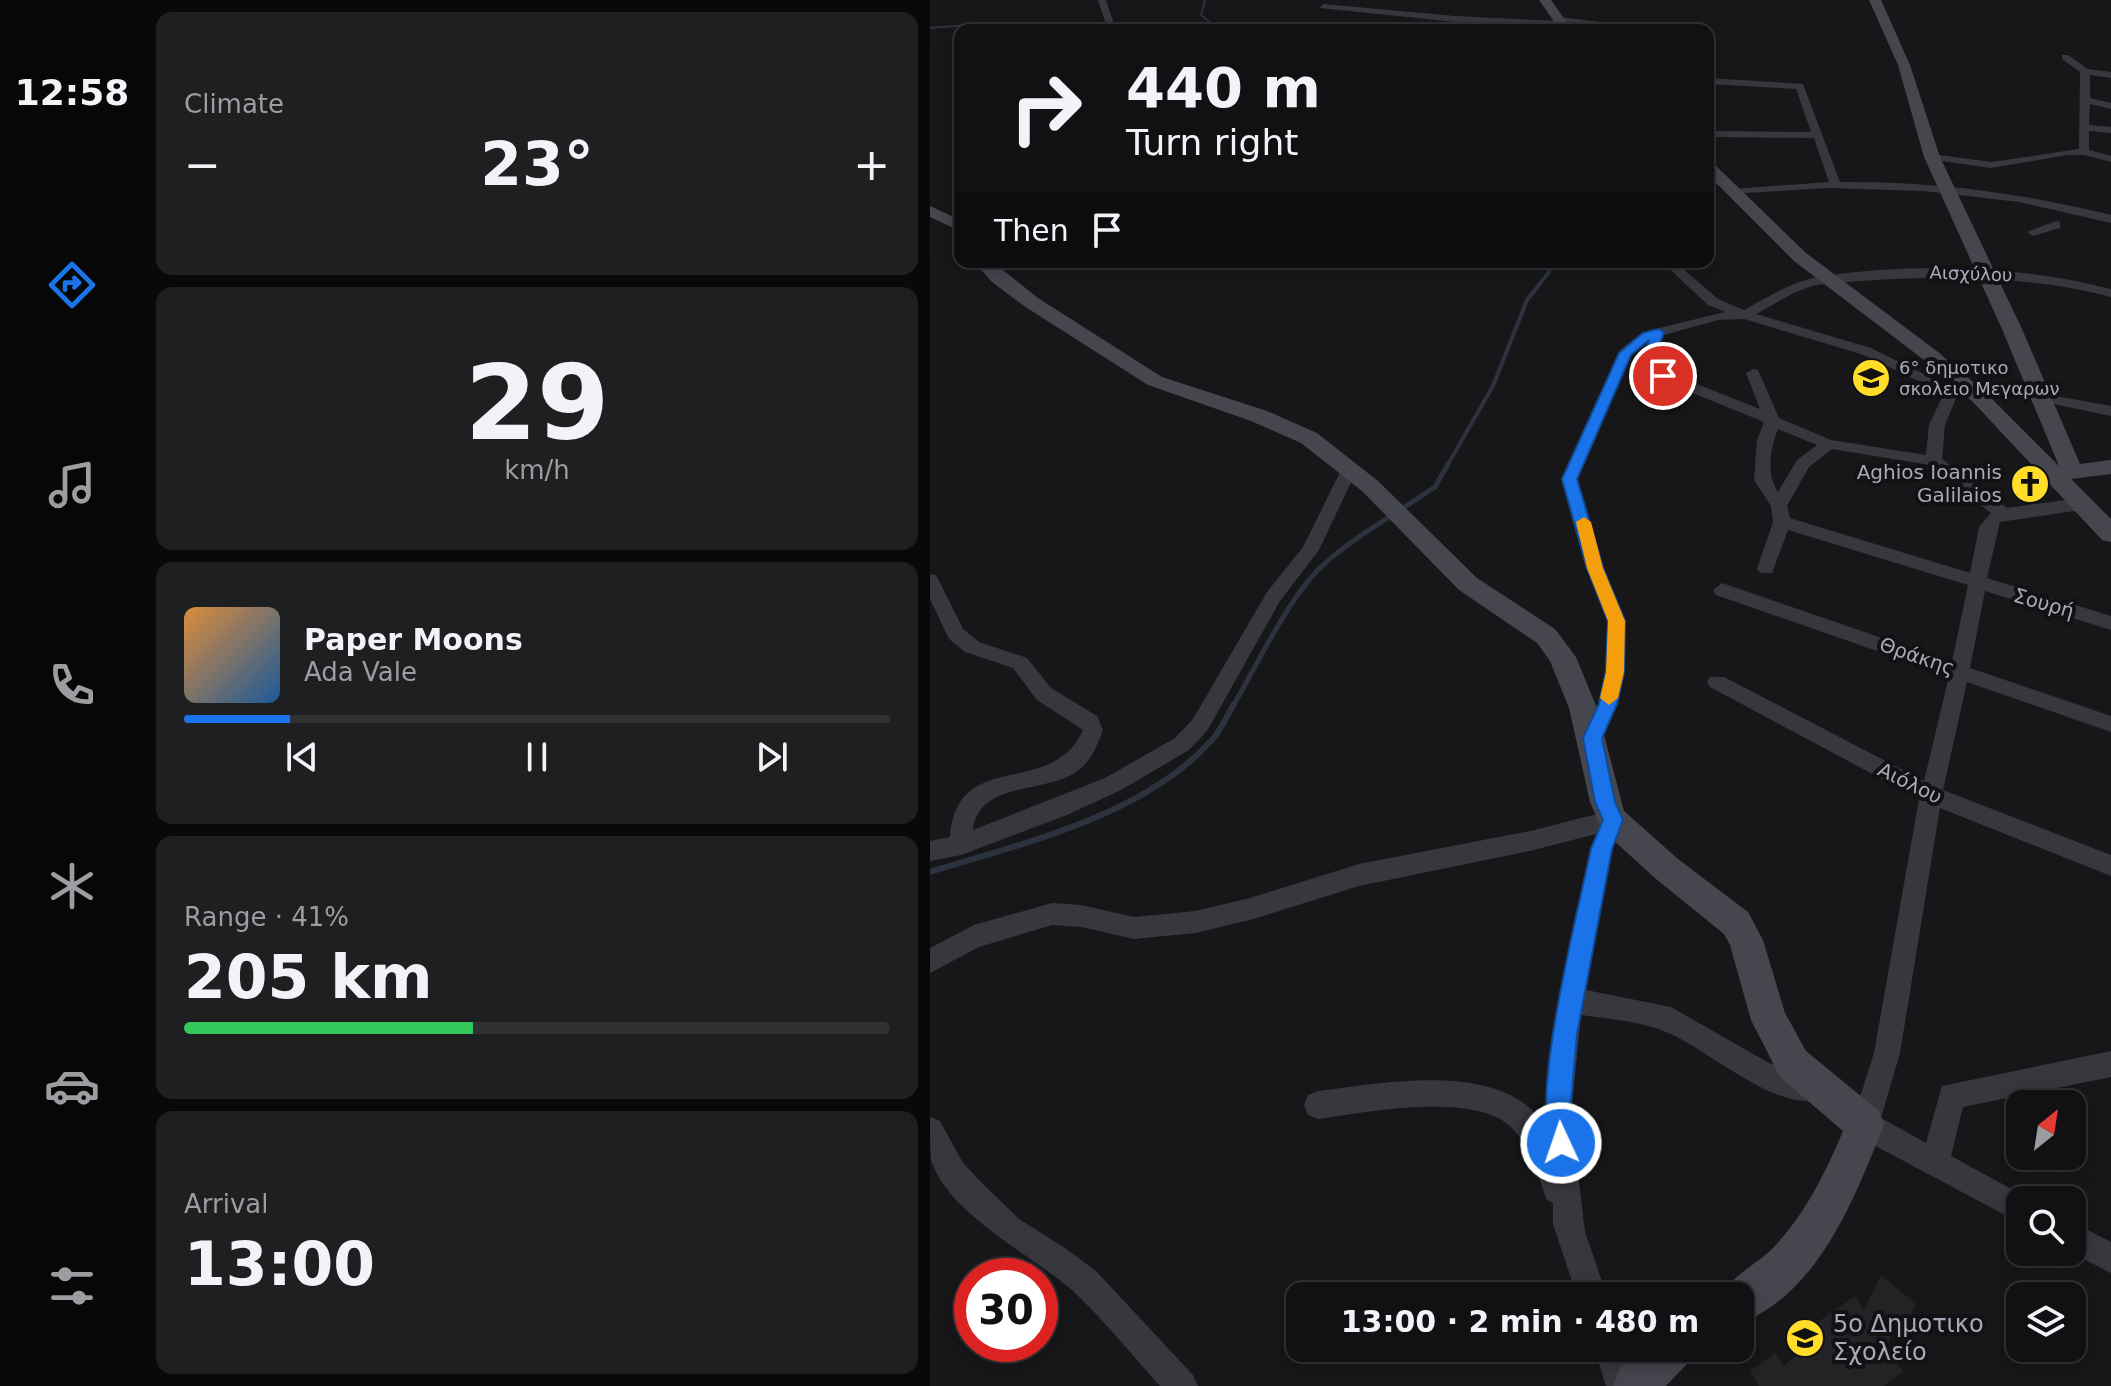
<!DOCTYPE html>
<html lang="en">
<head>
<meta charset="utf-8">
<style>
	:root { --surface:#111113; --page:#1e1f21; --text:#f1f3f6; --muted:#9c9da0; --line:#303133; --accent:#1a73e8 }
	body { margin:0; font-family:"DejaVu Sans",sans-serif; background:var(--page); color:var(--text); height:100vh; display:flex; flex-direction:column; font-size:30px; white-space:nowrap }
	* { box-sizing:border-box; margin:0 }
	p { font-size:26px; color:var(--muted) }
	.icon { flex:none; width:44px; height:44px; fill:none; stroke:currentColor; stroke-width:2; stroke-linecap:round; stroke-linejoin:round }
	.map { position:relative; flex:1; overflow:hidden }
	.panel { display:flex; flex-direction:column; gap:12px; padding:12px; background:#09090a; width:786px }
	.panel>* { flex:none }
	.hud { position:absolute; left:24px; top:24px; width:760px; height:244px; border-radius:16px; box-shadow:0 4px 20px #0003,0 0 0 2px var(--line); background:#111113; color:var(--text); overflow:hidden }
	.needle { width:52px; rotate:30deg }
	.buttons { position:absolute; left:1076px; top:1090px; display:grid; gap:16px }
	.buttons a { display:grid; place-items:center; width:80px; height:80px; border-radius:16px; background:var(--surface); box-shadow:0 4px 20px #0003,0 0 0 2px var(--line); font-size:40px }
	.speed { position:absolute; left:24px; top:1258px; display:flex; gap:16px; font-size:40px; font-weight:700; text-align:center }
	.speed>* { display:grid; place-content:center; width:104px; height:104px; border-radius:50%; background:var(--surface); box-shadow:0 4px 20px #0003,0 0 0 2px var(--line); line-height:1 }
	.speed .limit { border:12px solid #d22; background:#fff; color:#111 }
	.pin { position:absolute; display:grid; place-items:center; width:68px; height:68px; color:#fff; margin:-34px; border:4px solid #fff; border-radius:50%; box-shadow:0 2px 8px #0007 }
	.me { position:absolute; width:88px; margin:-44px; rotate:357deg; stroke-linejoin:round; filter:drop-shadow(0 0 6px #0008) }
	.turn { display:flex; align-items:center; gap:28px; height:168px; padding:0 40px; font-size:36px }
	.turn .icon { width:104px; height:104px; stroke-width:2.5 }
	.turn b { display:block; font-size:56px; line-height:68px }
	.then { display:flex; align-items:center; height:76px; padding:0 40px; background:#0003; gap:16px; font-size:30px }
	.big { font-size:60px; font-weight:600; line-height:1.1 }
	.panel .card { flex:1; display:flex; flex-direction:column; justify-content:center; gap:12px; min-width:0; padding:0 28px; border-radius:16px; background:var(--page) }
	.panel .dial { align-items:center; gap:0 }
	.dial b { font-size:104px; line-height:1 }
	.song { display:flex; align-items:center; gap:24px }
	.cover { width:96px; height:96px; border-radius:12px; background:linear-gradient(135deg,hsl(30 70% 55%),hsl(210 70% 35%)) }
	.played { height:8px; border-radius:4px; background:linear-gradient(90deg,var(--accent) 15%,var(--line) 15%) }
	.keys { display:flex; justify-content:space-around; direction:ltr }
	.heat { display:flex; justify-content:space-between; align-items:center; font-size:44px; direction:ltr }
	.charge { height:12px; border-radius:6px; background:linear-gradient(90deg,#34c759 41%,var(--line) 0) }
	.trip { position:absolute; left:356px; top:1282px; width:468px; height:80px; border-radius:16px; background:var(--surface); box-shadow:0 4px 20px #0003,0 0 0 2px var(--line); font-weight:600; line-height:80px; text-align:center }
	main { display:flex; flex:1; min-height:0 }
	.menu { display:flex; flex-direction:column; width:144px; justify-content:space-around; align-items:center; background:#070708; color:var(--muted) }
	.menu .icon { width:56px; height:56px }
	.menu .active { color:var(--accent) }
	.menu b { font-size:36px; color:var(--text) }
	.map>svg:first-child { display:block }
	.built { fill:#232326 }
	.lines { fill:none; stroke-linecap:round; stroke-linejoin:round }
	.stream-far4 { stroke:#2c333e; stroke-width:2 }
	.stream-far3 { stroke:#2c333e; stroke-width:3 }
	.stream-far2 { stroke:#2c333e; stroke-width:4 }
	.stream-far1 { stroke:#2c333e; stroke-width:5 }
	.stream { stroke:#2c333e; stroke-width:6 }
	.street { fill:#37373e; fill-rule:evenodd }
	.secondary { fill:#45464e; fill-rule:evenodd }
	.route { fill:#1a73e8; stroke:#114b97; stroke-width:2 }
	.slow { fill:#f59e0b }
	.labels { text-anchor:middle; stroke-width:8; stroke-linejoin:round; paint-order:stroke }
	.far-street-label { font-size:18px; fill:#a8aaba; stroke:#121214 }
	.far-poi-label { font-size:18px; fill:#a8aaba; stroke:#121214; text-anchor:start }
	.poi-label { font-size:20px; fill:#a8aaba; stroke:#121214; text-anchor:end }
	.street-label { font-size:20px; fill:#a8aaba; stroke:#121214 }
	.near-poi-label { font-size:24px; fill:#a8aaba; stroke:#121214; text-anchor:start }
</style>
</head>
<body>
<main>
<nav class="menu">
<b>12:58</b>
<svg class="icon active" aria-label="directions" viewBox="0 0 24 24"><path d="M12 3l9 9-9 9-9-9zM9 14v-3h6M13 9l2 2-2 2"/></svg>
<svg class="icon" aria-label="music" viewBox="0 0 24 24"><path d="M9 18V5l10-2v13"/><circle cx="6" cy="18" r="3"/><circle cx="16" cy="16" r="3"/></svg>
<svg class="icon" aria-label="phone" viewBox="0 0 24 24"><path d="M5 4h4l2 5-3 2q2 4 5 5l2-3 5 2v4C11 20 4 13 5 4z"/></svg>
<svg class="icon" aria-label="climate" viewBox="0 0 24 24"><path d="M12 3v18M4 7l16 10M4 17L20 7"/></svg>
<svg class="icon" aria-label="car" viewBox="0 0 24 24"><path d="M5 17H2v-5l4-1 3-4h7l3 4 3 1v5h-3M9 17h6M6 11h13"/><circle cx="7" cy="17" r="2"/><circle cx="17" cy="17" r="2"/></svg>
<svg class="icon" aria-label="filters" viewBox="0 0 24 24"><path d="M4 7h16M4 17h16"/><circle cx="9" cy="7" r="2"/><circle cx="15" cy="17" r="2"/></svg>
</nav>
<section class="panel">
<div class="card"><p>Climate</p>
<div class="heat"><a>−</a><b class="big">23°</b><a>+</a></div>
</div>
<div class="card dial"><b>29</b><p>km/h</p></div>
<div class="card">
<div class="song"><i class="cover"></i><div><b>Paper Moons</b><p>Ada Vale</p></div></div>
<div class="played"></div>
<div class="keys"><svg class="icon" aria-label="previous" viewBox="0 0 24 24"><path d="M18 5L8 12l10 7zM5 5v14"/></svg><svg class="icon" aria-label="pause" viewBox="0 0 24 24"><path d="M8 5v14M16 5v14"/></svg><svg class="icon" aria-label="next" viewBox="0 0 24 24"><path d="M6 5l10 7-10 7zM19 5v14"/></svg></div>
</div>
<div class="card"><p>Range · 41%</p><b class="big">205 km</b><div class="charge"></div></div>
<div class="card"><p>Arrival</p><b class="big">13:00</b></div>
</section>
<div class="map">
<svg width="1181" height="1386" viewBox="0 0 1181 1386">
	<rect width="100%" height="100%" fill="#171719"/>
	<!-- built -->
	<path class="built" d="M951,1275L986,1304L976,1326L969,1323L964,1325L957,1347L973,1372L954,1386H829L820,1371L845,1353L854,1366L866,1355L859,1342L925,1296L934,1310Z"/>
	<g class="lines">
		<!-- stream-far4 -->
		<path class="stream-far4" d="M275,0L271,15L289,30
			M0,28L38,25L95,30"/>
		<!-- stream-far3 -->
		<path class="stream-far3" d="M617,274L627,262"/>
		<!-- stream-far2 -->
		<path class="stream-far2" d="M517,466L563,386L597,300L619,272"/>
		<!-- stream-far1 -->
		<path class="stream-far1" d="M470,510L505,487L518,464
			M303,706C327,665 356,603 388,570C410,548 436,532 462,515"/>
		<!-- stream -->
		<path class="stream" d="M0,872C94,843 213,816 281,741C291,730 297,716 304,704"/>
		<!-- street -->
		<path class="street" d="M168,0H176L186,30H178Z
			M393,4L525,16L627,21L630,17L693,25L689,28L636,23L632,27L525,22L390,8Z
			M1132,55H1138L1158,69L1181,72V78L1160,75V98L1181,103V109L1160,104L1159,125L1181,127V133L1159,131V150L1181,156V162L1154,155H1137L1061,168L998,159L997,157L1002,154L1061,162L1149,149L1150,72L1132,59Z
			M778,78L873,84L910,182C1003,181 1092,193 1181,215V223L1089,202L994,191L899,188L800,194V190L804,189L899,182L884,138L778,137V131L881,132L866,89L778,84Z
			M1126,221L1130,222V228L1103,236L1097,232Z
			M732,262H745L788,299L814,310C839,296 865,280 893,276C985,263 1090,265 1181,289V297C1087,273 989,275 894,284C870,286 847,303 826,314L941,348L1014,384L1055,395V401L1027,396L1015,425L1012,459L1077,508L1151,498L1159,504L1151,510L1070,522L1057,578L1181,616V630L1055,591L1040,668L1181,716V732L1037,682L1013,790L1181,855V876L1010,808L970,1053L951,1118L996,1143L1012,1086L1181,1051V1077L1033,1107L1021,1156L1100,1199L1090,1200V1223L925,1135L921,1125L944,1053L989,799L780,687L777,682L780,677H794L994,781L1019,676L786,595L783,590L792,583L798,585L1022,662L1038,585L858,530L842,573H830L827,569L843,522L841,506L824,480L827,440L834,422L728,379L714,352L717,342L701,355L647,479L674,568L695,621V672L688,704L669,744L662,747L655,744L652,738L668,704L675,672L677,621L656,568L631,479L690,350L713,332L795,312L778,305ZM814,319L931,354L1014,393L999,425L996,455L901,440L849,418L828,370L823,369L816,373L830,409L739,373L728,352L734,335L788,320ZM848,429L887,445L867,460L848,492C836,474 840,449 848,429ZM902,449L1000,465L1061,513L1049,527L1040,573L860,518L857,506L879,467Z
			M1109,393L1181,406V416L1104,400L1102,397Z
			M419,465L427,470L389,550L350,601L277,731L259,750L191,790L137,815L31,855L0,861V841L20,837C27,746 122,800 153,730L107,700L83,668L35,652L19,639L0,599V574L6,575L33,629L49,642L97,658L121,688L167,716L173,730C167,746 161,762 146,772C114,794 48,781 43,830L175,778L245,738L263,719L337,592L373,547L411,470Z
			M683,810L691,813L694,820L682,849L656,990L741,1007L839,1063L891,1080L895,1089L891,1098C850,1116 774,1046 736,1032C710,1021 679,1019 651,1015L641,1115L655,1232L677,1296H647L623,1224V1203L617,1200C607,1175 602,1148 582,1128C547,1091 435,1112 388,1119L378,1115L374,1105L378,1095L388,1091C453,1083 574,1059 615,1126L622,1034L660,849L666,834L600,851L429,886L320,920L265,933L204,939L151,927L122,925L49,947L0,973V948L44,925L122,903L151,905L204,917L265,911L320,898L429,864L600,831Z
			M0,1117L10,1121L33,1163L53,1184L89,1219L135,1248L166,1271L263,1375L268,1386H230C202,1355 174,1320 143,1291C103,1256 17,1213 1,1160C0,1148 0,1130 0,1117Z
			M1142,1222L1181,1242V1273L1140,1252Z
			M664,1348H696L708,1386H676Z"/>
		<!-- secondary -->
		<path class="secondary" d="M609,0H621L642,30H630Z
			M939,0H951L980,65L1010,157L1092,329L1150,464L1181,460V474L1141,479L1181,519V542L1172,540L1043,402L994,360L864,261L778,175V161L783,163L876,253L1008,352L1057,394L1129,466L1072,329L994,157L968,65Z
			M0,206L30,220V231L0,217Z
			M44,262H63L108,298L232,377L337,411L387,433L448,481L547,578L625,629L646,657L667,708L694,811L748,859L818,912L833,940L855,1013L876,1051L949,1111L954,1125C924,1199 890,1291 810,1324V1296H792C799,1277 827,1264 842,1249C874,1216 895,1174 913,1131L850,1077L821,1020L800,945L794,934L726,879L672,830L660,802L639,708L620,661L607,643L529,590L432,491L371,443L321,421L218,385L94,306L62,282Z
			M712,1348H765L758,1363L736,1386H683L689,1370Z"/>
	</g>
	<!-- route -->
	<path class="route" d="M728,329L734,332L727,352L740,376L733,380L727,376L714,352L719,340L701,355L647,479L673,568L695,621L694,672L687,704L672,738L685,802L693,820L682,849L647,1034L640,1115L643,1143L640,1152L631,1156L622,1152C599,1098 648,912 661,849L673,820L665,802L653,738L669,704L676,672L678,621L657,568L632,479L689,353L713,333Z"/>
	<!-- slow -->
	<path class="slow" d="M654,517L661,522L673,568L695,621L694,672L688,698L679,705L670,698L676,672L678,621L657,568L646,522Z"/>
	<!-- icons -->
	<defs>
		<g id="school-disc" transform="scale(2)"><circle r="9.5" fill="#ffdd29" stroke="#121214"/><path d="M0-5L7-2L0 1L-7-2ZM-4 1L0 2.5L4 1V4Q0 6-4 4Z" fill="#111"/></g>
		<g id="church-disc" transform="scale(2)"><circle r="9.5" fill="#ffdd29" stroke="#121214"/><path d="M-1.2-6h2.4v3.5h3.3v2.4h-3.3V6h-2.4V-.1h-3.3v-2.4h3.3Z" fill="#111"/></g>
	</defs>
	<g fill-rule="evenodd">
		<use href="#school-disc" x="941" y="378"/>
		<use href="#church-disc" x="1100" y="484"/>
		<use href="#school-disc" x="875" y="1338"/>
	</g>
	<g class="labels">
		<!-- far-street labels -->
		<g class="far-street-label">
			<text transform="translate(1041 274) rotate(2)" y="6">Αισχύλου</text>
		</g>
		<!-- far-poi labels -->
		<g class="far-poi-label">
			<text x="969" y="374">6° δημοτικο<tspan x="969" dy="21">σκολειο Μεγαρων</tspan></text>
		</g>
		<!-- poi labels -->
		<g class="poi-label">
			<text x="1072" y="479">Aghios Ioannis<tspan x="1072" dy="23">Galilaios</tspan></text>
		</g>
		<!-- street labels -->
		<g class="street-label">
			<text transform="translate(1114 603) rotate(16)" y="7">Σουρή</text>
			<text transform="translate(987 656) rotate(19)" y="7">Θράκης</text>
			<text transform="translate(980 783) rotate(26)" y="7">Αιόλου</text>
		</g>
		<!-- near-poi labels -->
		<g class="near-poi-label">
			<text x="903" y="1332">5o Δημοτικο<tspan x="903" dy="28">Σχολείο</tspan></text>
		</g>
	</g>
</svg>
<div class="buttons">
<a><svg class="needle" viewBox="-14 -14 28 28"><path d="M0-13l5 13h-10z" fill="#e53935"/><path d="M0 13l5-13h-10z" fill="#9c9da0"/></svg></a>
<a><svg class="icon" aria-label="search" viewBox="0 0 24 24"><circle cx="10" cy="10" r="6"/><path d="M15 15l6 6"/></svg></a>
<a><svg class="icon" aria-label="layers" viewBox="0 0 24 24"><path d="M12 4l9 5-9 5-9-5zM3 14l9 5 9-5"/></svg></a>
</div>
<div class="speed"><div class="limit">30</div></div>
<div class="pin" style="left:733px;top:376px;background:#d93025"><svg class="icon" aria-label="arrive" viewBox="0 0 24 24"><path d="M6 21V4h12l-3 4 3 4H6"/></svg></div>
<svg class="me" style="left:631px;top:1143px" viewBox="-20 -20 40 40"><circle r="17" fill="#1a73e8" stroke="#fff" stroke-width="3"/><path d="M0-11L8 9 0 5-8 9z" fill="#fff"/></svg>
<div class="trip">13:00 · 2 min · 480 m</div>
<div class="hud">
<div class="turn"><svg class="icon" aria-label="right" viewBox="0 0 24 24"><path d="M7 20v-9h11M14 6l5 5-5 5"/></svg><div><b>440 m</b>Turn right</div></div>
<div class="then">Then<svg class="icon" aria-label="arrive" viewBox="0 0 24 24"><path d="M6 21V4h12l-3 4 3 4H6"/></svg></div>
</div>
</div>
</main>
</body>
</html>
